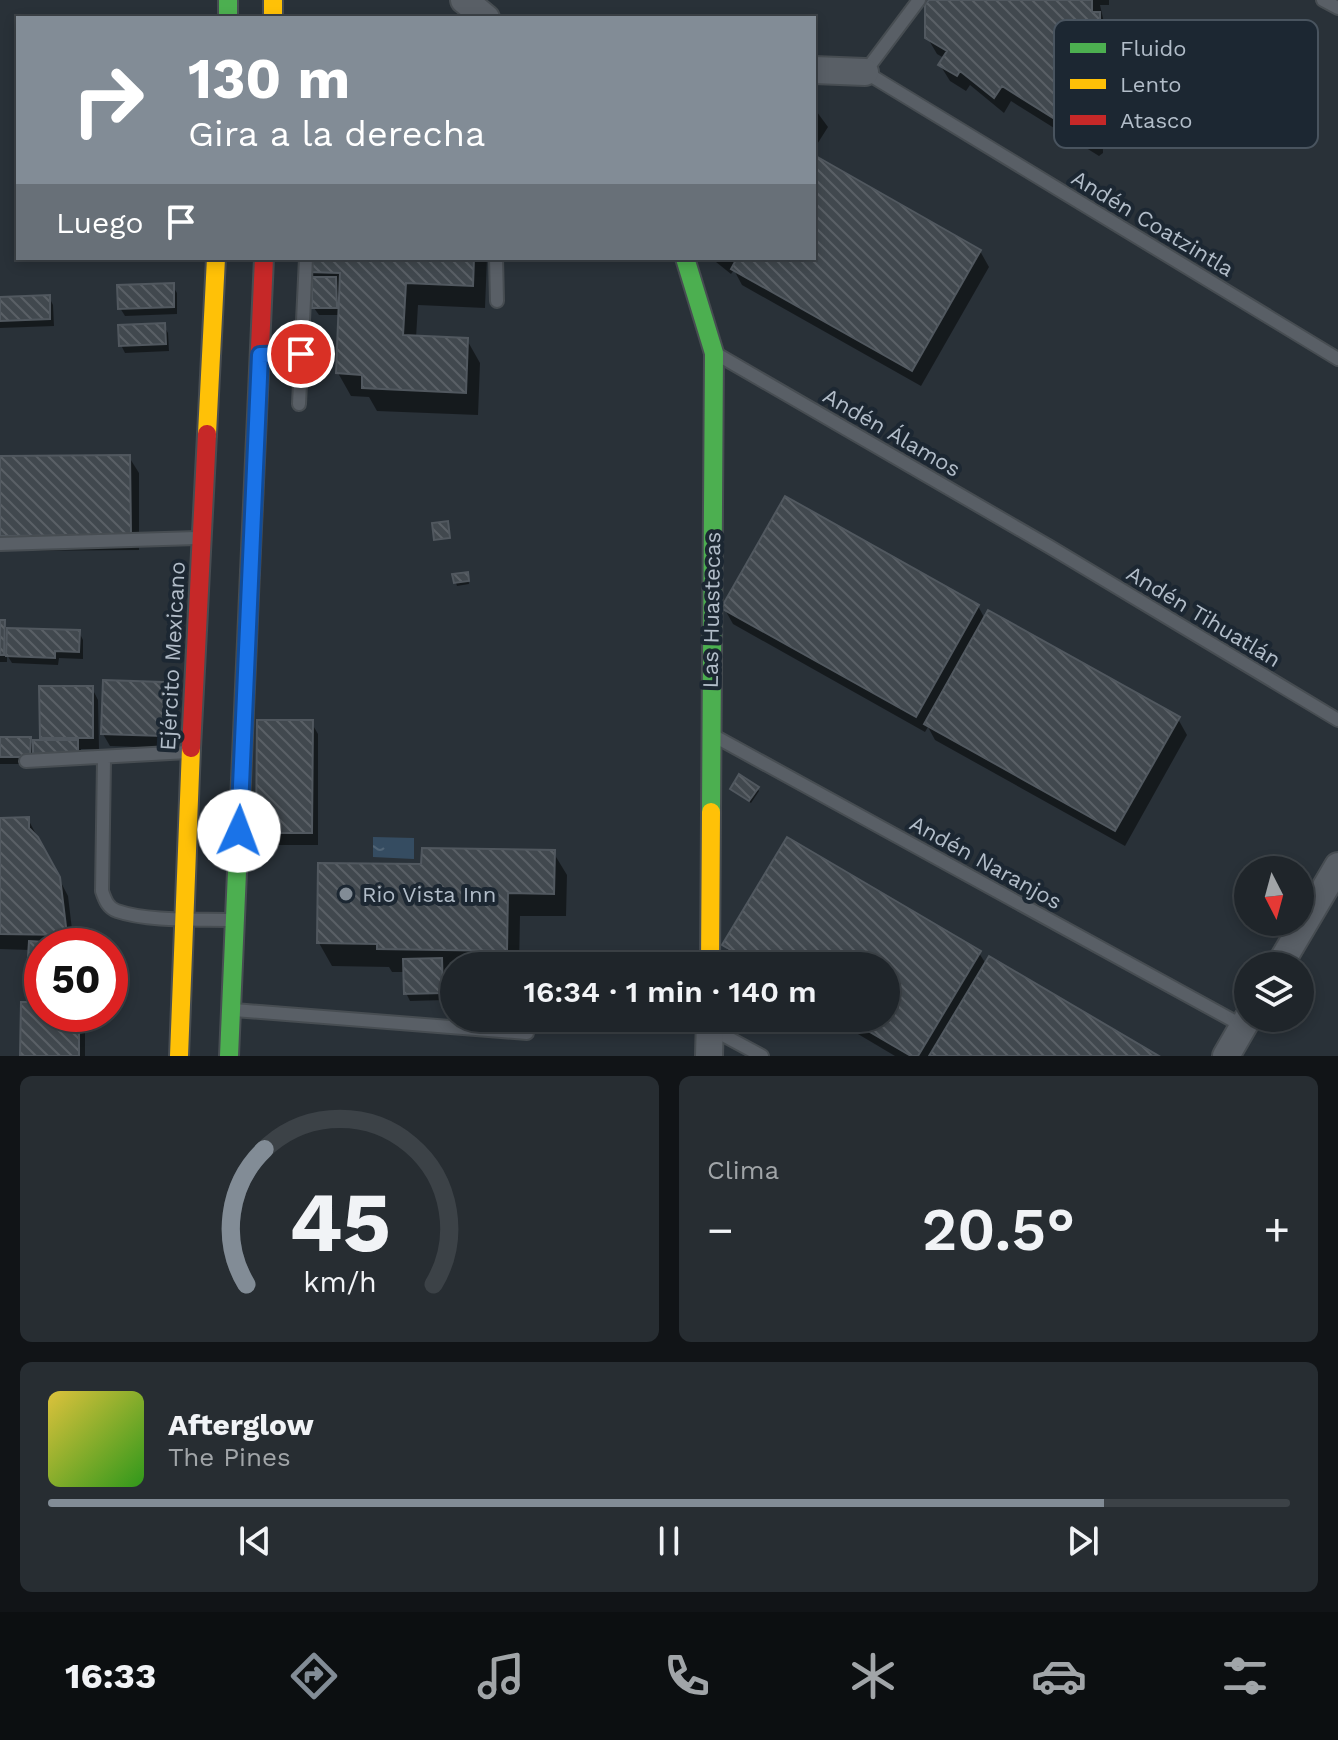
<!DOCTYPE html>
<html lang="es">
<head>
<meta charset="utf-8">
<style>
	:root { --surface:#1f252a; --page:#272d32; --text:#f1f3f6; --muted:#a1a5a8; --line:#3c4247; --accent:#828c96 }
	body { margin:0; font-family:"Work Sans",sans-serif; background:var(--page); color:var(--text); height:100vh; display:flex; flex-direction:column; font-size:30px; white-space:nowrap }
	* { box-sizing:border-box; margin:0 }
	p { font-size:26px; color:var(--muted) }
	.icon { flex:none; width:44px; height:44px; fill:none; stroke:currentColor; stroke-width:2; stroke-linecap:round; stroke-linejoin:round }
	.map { position:relative; height:1056px; overflow:hidden }
	.panel { display:flex; flex-direction:column; gap:20px; padding:20px; background:#111417; flex:1 }
	.panel>* { flex:none }
	.hud { position:absolute; left:16px; top:16px; width:800px; height:244px; border-radius:0px; box-shadow:0 4px 12px #0003,0 0 0 2px var(--line); background:#828c96; color:#fff; overflow:hidden }
	.needle { width:52px; rotate:174deg }
	.buttons { position:absolute; left:1234px; top:856px; display:grid; gap:16px }
	.buttons a { display:grid; place-items:center; width:80px; height:80px; border-radius:50%; background:var(--surface); box-shadow:0 4px 12px #0003,0 0 0 2px var(--line); font-size:40px }
	.speed { position:absolute; left:24px; top:928px; display:flex; gap:16px; font-size:40px; font-weight:700; text-align:center }
	.speed>* { display:grid; place-content:center; width:104px; height:104px; border-radius:50%; background:var(--surface); box-shadow:0 4px 12px #0003,0 0 0 2px var(--line); line-height:1 }
	.speed .limit { border:12px solid #d22; background:#fff; color:#111 }
	.pin { position:absolute; display:grid; place-items:center; width:68px; height:68px; color:#fff; margin:-34px; border:4px solid #fff; border-radius:50%; box-shadow:0 2px 8px #0007 }
	.me { position:absolute; width:88px; margin:-44px; rotate:2deg; stroke-linejoin:round; filter:drop-shadow(0 0 6px #0008) }
	.turn { display:flex; align-items:center; gap:28px; height:168px; padding:0 40px; font-size:36px }
	.turn .icon { width:104px; height:104px; stroke-width:2.5 }
	.turn b { display:block; font-size:56px; line-height:68px }
	.then { display:flex; align-items:center; height:76px; padding:0 40px; background:#0003; gap:16px; font-size:30px }
	.big { font-size:60px; font-weight:600; line-height:1.1 }
	.panel .card { flex:1; display:flex; flex-direction:column; justify-content:center; gap:12px; min-width:0; padding:0 28px; border-radius:12px; background:var(--page) }
	.panel .dial { align-items:center; gap:0 }
	.dial svg { height:208px; overflow:visible; fill:none; stroke:var(--line); stroke-width:7; stroke-linecap:round; text-anchor:middle }
	.dial text { fill:var(--text); stroke:none }
	.song { display:flex; align-items:center; gap:24px }
	.cover { width:96px; height:96px; border-radius:12px; background:linear-gradient(135deg,hsl(50 70% 55%),hsl(110 70% 35%)) }
	.played { height:8px; border-radius:4px; background:linear-gradient(90deg,var(--accent) 85%,var(--line) 85%) }
	.keys { display:flex; justify-content:space-around; direction:ltr }
	.heat { display:flex; justify-content:space-between; align-items:center; font-size:44px; direction:ltr }
	.panel .tiles { flex:1; display:grid; gap:20px; grid-template-columns:1fr 1fr }
	.card:last-child { grid-column:span 2 }
	.trip { position:absolute; left:440px; top:952px; width:460px; height:80px; border-radius:40px; background:var(--surface); box-shadow:0 4px 12px #0003,0 0 0 2px var(--line); font-weight:600; line-height:80px; text-align:center }
	.menu { display:flex; height:128px; justify-content:space-around; align-items:center; background:#0c0f11; color:var(--muted) }
	.menu .icon { width:56px; height:56px }
	.menu .selected { color:var(--accent) }
	.menu b { font-size:36px; color:var(--text) }
	.map>svg:first-child { display:block }
	.water { fill:url(#water-ripples) }
	.shadow { fill:#0007 }
	.building { fill:url(#building-back-hatch); stroke:#51585f; stroke-width:2 }
	.lines { fill:none; stroke-linecap:round; stroke-linejoin:round }
	.lane-casing { stroke:#474d52; stroke-width:16 }
	.street-casing { stroke:#474d52; stroke-width:30 }
	.fast-casing { stroke:#474d52; stroke-width:22 }
	.slow-casing { stroke:#474d52; stroke-width:22 }
	.jam-casing { stroke:#474d52; stroke-width:22 }
	.lane { stroke:#595f66; stroke-width:12 }
	.street { stroke:#595f66; stroke-width:26 }
	.fast { stroke:#4caf50; stroke-width:18 }
	.slow { stroke:#ffc107; stroke-width:18 }
	.jam { stroke:#c62828; stroke-width:18 }
	.route-casing { stroke:#114b97; stroke-width:20 }
	.route { stroke:#1a73e8; stroke-width:14 }
	.poi-dot { fill:#828c96; stroke:#1c2732; stroke-width:3 }
	.labels { text-anchor:middle; stroke-width:8; stroke-linejoin:round; paint-order:stroke }
	.street-label { font-size:22px; fill:#b2bdc9; stroke:#1c2732 }
	.poi-label { font-size:22px; fill:#b2bdc9; stroke:#1c2732; text-anchor:start }
	.key { fill:#1c2732; stroke:#49545f; stroke-width:2 }
	.key-label { font-size:22px; fill:#b2bdc9 }
</style>
</head>
<body>
<div class="map">
<svg width="1338" height="1056" viewBox="0 0 1338 1056">
	<defs>
		<pattern id="water-ripples" width="26" height="14" patternUnits="userSpaceOnUse" patternTransform="scale(2)"><rect width="26" height="14" fill="#354c61"/><path d="M2 4q2-2 4 0t4 0M15 11q2-2 4 0t4 0" fill="none" stroke="#506476"/></pattern>
		<pattern id="building-back-hatch" width="6" height="6" patternUnits="userSpaceOnUse" patternTransform="scale(2)"><rect width="6" height="6" fill="#41484e"/><path d="M-1 5l2 2M0 0l6 6M5-1l2 2" fill="none" stroke="#5a6066"/></pattern>
	</defs>
	<rect width="100%" height="100%" fill="#293138"/>
	<!-- water -->
	<path class="water" d="M373,837L414,838V859L373,857Z"/>
	<!-- shadow -->
	<path class="shadow" d="M932,0H1109V5H1100L1108,40H1101L1103,153L1099,156L1011,101L1004,113L970,85L966,91L950,81L940,65L944,58L937,54L927,37Z
		M814,108L828,127L814,149Z
		M814,158L980,251L989,267L921,386L742,285L734,270L731,274L711,258H814Z
		M311,258H487L485,308L418,305L416,338L467,340L480,363L478,415L377,411L369,397L351,396L338,373L341,315H319L314,308L315,279L311,271Z
		M172,285L177,293V314L125,316L120,308Z
		M49,297L53,305L54,326L0,328V299Z
		M164,326L168,333L169,351L125,353L121,345Z
		M129,457L139,473V550L0,551V458Z
		M468,578L469,584L457,586L456,583Z
		M978,606L985,619L1178,719L1187,735L1125,846L935,740L928,727L925,732L733,624L724,608Z
		M0,622L8,630L79,632L83,640V659L59,658L58,665L12,663L7,655V662H0Z
		M163,684L170,696L168,748L110,746L103,734Z
		M92,688L98,700L99,749H81V764H0V739H29L35,749L44,742L42,738Z
		M311,722L318,734V845H265L258,833Z
		M757,788L759,791L751,803L732,789Z
		M28,819L68,896L74,946H42V981L33,980L29,973L30,950L0,949V820Z
		M553,852L567,875L566,916H520L519,966H454V973H445L446,1000L410,1001L406,993L405,972H392L389,967L332,966L319,943L423,866Z
		M725,945L979,953L986,964L1155,1056H895L831,1018H886V966H742L734,961Z
		M42,1004V1014H80L85,1022V1056H22Z"/>
	<!-- building -->
	<path class="building" d="M929,0H1092V12H1100V24H1093L1095,137L1090,141L1002,86L994,98L960,71L957,76L938,65L947,51L925,38V5Z
		M814,155L981,250L912,371L731,269L737,258H814Z
		M309,258H474L473,286L406,283L403,335L468,338L466,393L362,388V375L336,373L340,273L309,272Z
		M312,277H336L337,308H312Z
		M174,283V307L118,309L117,285Z
		M50,295V319L0,321V297Z
		M165,323L166,344L119,346L118,325Z
		M130,455L131,535L0,536V456Z
		M785,496L979,605L916,717L721,608Z
		M448,521L450,538L434,540L432,523Z
		M468,572L469,581L454,583L452,574Z
		M988,610L1180,717L1115,831L924,724Z
		M0,620H5L4,655H0Z
		M7,628L80,630L79,652L55,651V658L6,656Z
		M103,680L164,682L163,736L101,734Z
		M39,686H93V738H40Z
		M257,720H313L312,833H256Z
		M0,737H31L30,757H0Z
		M33,740H78V757H33Z
		M739,774L759,787L749,801L730,789Z
		M29,817V828L38,837L60,877L67,935L0,934V818Z
		M787,837L981,951L918,1056H911L846,1018H886V966H758L722,945Z
		M422,848L555,850L554,894L508,893L507,951L377,949V944L317,943L318,863L421,864Z
		M29,941L75,944L74,946H42V974L27,973Z
		M989,956L1159,1056H929Z
		M442,958L443,993L404,994L403,959Z
		M21,1002H42V1014H79V1056H20Z"/>
	<g class="lines">
		<!-- lane casing -->
		<g class="lane-casing">
			<path id="lane" d="M919,0L865,72L1338,359
				M1323,0L1338,8
				M496,258L497,301
				M264,355L301,354
				M720,356L1050,547L1338,720
				M299,404L306,258
				M0,544L197,538
				M716,737L1243,1026
				M104,760L102,891C105,900 108,908 117,911C149,922 198,919 232,920
				M26,761L188,752
				M234,1010L527,1033
				M710,1028L762,1056"/>
		</g>
		<!-- street casing -->
		<g class="street-casing">
			<path id="street" d="M464,0L486,18
				M814,70L865,72
				M1279,966L1338,866
				M709,1056L710,1018
				M1226,1056L1248,1018"/>
		</g>
		<!-- fast casing -->
		<g class="fast-casing">
			<path id="fast" d="M228,0V18
				M685,258L714,353L711,812
				M229,1056L250,572"/>
		</g>
		<!-- slow casing -->
		<g class="slow-casing">
			<path id="slow" d="M273,0V18
				M207,434L216,258
				M710,966L711,812
				M179,1056L191,748"/>
		</g>
		<!-- jam casing -->
		<g class="jam-casing">
			<path id="jam" d="M250,572L264,258
				M191,748L207,434"/>
		</g>
		<!-- lane -->
		<use href="#lane" class="lane"/>
		<!-- street -->
		<use href="#street" class="street"/>
		<!-- fast -->
		<use href="#fast" class="fast"/>
		<!-- slow -->
		<use href="#slow" class="slow"/>
		<!-- jam -->
		<use href="#jam" class="jam"/>
	</g>
	<g class="lines">
		<!-- route casing -->
		<g class="route-casing">
			<path id="route" d="M239,831L260,355L301,354"/>
		</g>
		<!-- route -->
		<use href="#route" class="route"/>
	</g>
	<!-- markers -->
	<circle class="poi-dot" cx="346" cy="894" r="8"/>
	<g class="labels">
		<!-- street labels -->
		<g class="street-label">
			<text transform="translate(1153 223) rotate(31)" y="8">Andén Coatzintla</text>
			<text transform="translate(892 432) rotate(30)" y="8">Andén Álamos</text>
			<text transform="translate(711 610) rotate(-89)" y="8">Las Huastecas</text>
			<text transform="translate(1204 616) rotate(31)" y="8">Andén Tihuatlán</text>
			<text transform="translate(172 656) rotate(-87)" y="8">Ejército Mexicano</text>
			<text transform="translate(986 862) rotate(29)" y="8">Andén Naranjos</text>
		</g>
		<!-- poi labels -->
		<g class="poi-label">
			<text x="362" y="902">Rio Vista Inn</text>
		</g>
	</g>
	<!-- legend -->
	<rect x="1054" y="20" width="264" height="128" rx="12" class="key"/>
	<rect x="1070" y="43" width="36" height="10" fill="#4caf50"/>
	<rect x="1070" y="79" width="36" height="10" fill="#ffc107"/>
	<rect x="1070" y="115" width="36" height="10" fill="#c62828"/>
	<g class="key-label">
		<text x="1120" y="56">Fluido</text>
		<text x="1120" y="92">Lento</text>
		<text x="1120" y="128">Atasco</text>
	</g>
</svg>
<div class="buttons">
<a><svg class="needle" viewBox="-14 -14 28 28"><path d="M0-13l5 13h-10z" fill="#e53935"/><path d="M0 13l5-13h-10z" fill="#a1a5a8"/></svg></a>
<a><svg class="icon" aria-label="layers" viewBox="0 0 24 24"><path d="M12 4l9 5-9 5-9-5zM3 14l9 5 9-5"/></svg></a>
</div>
<div class="speed"><div class="limit">50</div></div>
<div class="pin" style="left:301px;top:354px;background:#d93025"><svg class="icon" aria-label="arrive" viewBox="0 0 24 24"><path d="M6 21V4h12l-3 4 3 4H6"/></svg></div>
<svg class="me" style="left:239px;top:831px" viewBox="-20 -20 40 40"><circle r="19" fill="#fff"/><path d="M0-13L10 11 0 6-10 11z" fill="#1a73e8"/></svg>
<div class="trip">16:34 · 1 min · 140 m</div>
<div class="hud">
<div class="turn"><svg class="icon" aria-label="right" viewBox="0 0 24 24"><path d="M7 20v-9h11M14 6l5 5-5 5"/></svg><div><b>130 m</b>Gira a la derecha</div></div>
<div class="then">Luego<svg class="icon" aria-label="arrive" viewBox="0 0 24 24"><path d="M6 21V4h12l-3 4 3 4H6"/></svg></div>
</div>
</div>
<section class="panel">
<div class="tiles">
<div class="card dial"><svg viewBox="0 0 100 80">
<path d="M14 69A42 42 0 1 1 86 69"/>
<path d="M14 69A42 42 0 0 1 21 17" stroke="#828c96"/>
<text x="50" y="56" font-size="32" font-weight="700">45</text>
<text x="50" y="72" font-size="11">km/h</text>
</svg></div>
<div class="card"><p>Clima</p>
<div class="heat"><a>−</a><b class="big">20.5°</b><a>+</a></div>
</div>
<div class="card">
<div class="song"><i class="cover"></i><div><b>Afterglow</b><p>The Pines</p></div></div>
<div class="played"></div>
<div class="keys"><svg class="icon" aria-label="previous" viewBox="0 0 24 24"><path d="M18 5L8 12l10 7zM5 5v14"/></svg><svg class="icon" aria-label="pause" viewBox="0 0 24 24"><path d="M8 5v14M16 5v14"/></svg><svg class="icon" aria-label="next" viewBox="0 0 24 24"><path d="M6 5l10 7-10 7zM19 5v14"/></svg></div>
</div>
</div>
</section>
<nav class="menu">
<b>16:33</b>
<svg class="icon selected" aria-label="directions" viewBox="0 0 24 24"><path d="M12 3l9 9-9 9-9-9zM9 14v-3h6M13 9l2 2-2 2"/></svg>
<svg class="icon" aria-label="music" viewBox="0 0 24 24"><path d="M9 18V5l10-2v13"/><circle cx="6" cy="18" r="3"/><circle cx="16" cy="16" r="3"/></svg>
<svg class="icon" aria-label="phone" viewBox="0 0 24 24"><path d="M5 4h4l2 5-3 2q2 4 5 5l2-3 5 2v4C11 20 4 13 5 4z"/></svg>
<svg class="icon" aria-label="climate" viewBox="0 0 24 24"><path d="M12 3v18M4 7l16 10M4 17L20 7"/></svg>
<svg class="icon" aria-label="car" viewBox="0 0 24 24"><path d="M5 17H2v-5l4-1 3-4h7l3 4 3 1v5h-3M9 17h6M6 11h13"/><circle cx="7" cy="17" r="2"/><circle cx="17" cy="17" r="2"/></svg>
<svg class="icon" aria-label="filters" viewBox="0 0 24 24"><path d="M4 7h16M4 17h16"/><circle cx="9" cy="7" r="2"/><circle cx="15" cy="17" r="2"/></svg>
</nav>
</body>
</html>
